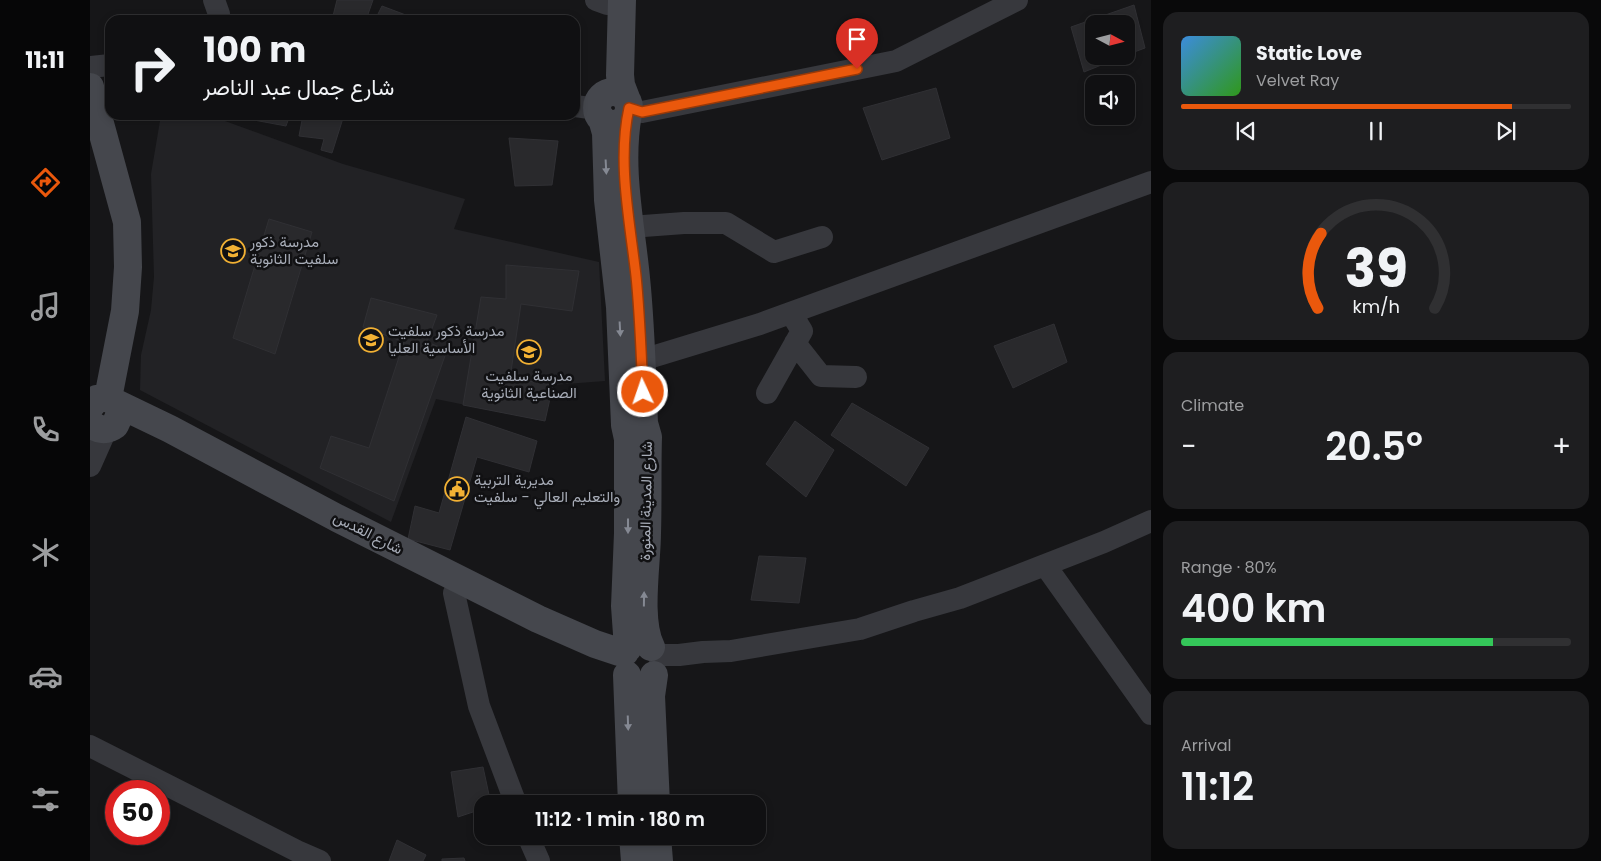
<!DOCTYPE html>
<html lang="en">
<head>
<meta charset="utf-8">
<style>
	:root { --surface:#101012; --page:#1e1e20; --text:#f1f3f6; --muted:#9c9d9f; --line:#303032; --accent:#ea580c }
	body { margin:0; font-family:Poppins,Vazirmatn,sans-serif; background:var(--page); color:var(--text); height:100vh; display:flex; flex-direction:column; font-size:19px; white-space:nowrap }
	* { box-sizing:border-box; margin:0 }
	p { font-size:16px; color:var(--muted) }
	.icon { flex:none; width:28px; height:28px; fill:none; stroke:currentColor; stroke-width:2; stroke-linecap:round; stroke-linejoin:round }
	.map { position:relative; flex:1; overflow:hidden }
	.sheet { display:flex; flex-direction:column; gap:12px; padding:12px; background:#09090a; width:450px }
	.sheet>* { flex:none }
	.top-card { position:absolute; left:15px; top:15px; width:475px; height:105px; border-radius:15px; box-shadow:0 2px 8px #0003,0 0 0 1px var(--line); background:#101012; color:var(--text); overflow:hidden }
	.needle { width:32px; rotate:97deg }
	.buttons { position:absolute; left:995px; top:15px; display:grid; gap:10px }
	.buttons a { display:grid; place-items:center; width:50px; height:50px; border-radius:10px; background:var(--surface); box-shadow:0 2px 8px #0003,0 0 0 1px var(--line); font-size:25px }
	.speed { position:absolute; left:15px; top:780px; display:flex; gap:10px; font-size:25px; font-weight:700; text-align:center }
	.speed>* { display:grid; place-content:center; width:65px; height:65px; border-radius:50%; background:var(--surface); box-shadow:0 2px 8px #0003,0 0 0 1px var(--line); line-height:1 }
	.speed .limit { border:8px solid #d22; background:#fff; color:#111 }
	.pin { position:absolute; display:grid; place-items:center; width:42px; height:42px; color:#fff; margin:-51px -21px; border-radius:50% 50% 50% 0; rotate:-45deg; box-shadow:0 0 5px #0007 }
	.pin .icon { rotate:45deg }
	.me { position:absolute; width:55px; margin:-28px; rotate:357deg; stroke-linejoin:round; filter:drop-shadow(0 0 4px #0008) }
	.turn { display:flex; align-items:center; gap:18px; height:105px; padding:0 15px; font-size:22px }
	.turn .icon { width:65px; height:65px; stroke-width:2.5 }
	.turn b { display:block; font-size:35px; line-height:42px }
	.big { font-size:38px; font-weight:600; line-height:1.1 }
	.sheet .card { flex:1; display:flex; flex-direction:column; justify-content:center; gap:8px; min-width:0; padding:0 18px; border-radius:15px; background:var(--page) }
	.sheet .dial { align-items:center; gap:0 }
	.dial svg { height:130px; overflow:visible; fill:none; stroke:var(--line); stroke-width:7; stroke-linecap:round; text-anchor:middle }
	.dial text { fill:var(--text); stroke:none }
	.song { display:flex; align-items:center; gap:15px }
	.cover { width:60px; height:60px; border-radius:8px; background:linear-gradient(135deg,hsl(210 70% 55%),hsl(110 70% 35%)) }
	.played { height:5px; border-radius:2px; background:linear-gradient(90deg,var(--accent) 85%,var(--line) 85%) }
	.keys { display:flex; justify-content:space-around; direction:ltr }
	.heat { display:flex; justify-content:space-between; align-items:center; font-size:28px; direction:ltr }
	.charge { height:8px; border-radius:4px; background:linear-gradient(90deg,#34c759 80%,var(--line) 0) }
	.trip { position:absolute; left:384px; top:795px; width:292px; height:50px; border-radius:15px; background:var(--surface); box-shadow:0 2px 8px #0003,0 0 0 1px var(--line); font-weight:600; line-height:50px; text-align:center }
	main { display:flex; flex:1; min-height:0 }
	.tabs { display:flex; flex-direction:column; width:90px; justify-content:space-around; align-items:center; background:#060607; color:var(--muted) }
	.tabs .icon { width:35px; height:35px }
	.tabs .selected { color:var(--accent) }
	.tabs b { font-size:22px; color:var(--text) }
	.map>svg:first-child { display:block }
	.built { fill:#222225 }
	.building { fill:#29292c; stroke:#303034 }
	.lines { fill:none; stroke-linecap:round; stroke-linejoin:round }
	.street { stroke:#37383d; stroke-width:22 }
	.secondary { stroke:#45474d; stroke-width:28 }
	.oneway { fill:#858993 }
	.route-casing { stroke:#983908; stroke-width:12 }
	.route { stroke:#ea580c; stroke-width:9 }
	.labels { text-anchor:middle; stroke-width:5; stroke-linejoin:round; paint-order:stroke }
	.poi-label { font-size:15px; fill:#a8adb8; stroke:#111113; text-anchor:start }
	.street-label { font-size:15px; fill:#a8adb8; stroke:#111113 }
</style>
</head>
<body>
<main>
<nav class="tabs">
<b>11:11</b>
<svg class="icon selected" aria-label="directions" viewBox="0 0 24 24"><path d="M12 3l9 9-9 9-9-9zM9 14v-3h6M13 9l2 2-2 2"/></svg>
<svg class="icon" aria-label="music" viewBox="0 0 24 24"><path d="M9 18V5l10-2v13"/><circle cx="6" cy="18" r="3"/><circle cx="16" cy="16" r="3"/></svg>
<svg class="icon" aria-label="phone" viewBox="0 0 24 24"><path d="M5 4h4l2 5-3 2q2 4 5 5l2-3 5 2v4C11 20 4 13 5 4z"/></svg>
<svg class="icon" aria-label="climate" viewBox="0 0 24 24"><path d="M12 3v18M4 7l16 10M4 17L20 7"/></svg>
<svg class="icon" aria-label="car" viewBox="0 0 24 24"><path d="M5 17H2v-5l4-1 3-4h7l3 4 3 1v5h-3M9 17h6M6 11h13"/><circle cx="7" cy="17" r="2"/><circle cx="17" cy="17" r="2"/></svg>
<svg class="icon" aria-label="filters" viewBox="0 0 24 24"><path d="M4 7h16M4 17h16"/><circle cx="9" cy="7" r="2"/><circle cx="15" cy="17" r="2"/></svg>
</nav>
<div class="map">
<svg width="1061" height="861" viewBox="0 0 1061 861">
	<rect width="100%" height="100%" fill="#161618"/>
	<!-- built -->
	<path class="built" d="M71,115H131L135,121L253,164L375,199L364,229L509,262L515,381L463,385L455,421L346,399L301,522L50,390L51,355L61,310L64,277L61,174Z"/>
	<!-- building -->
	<path class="building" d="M247,0H283L276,20H242Z
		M1044,5L1055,48L1036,55V24H1004V56H1034L994,72L981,27Z
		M292,6L329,20H285Z
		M846,88L860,138L792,160L773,108Z
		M153,115H200L196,126L153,118Z
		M213,115H254L242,153L231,150L234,139L209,136Z
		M419,138L468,141L462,185L425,186Z
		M179,219L222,232L185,354L143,338Z
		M416,265L489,271L482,311L431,304L420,378L463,385L455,421L373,405L391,297L416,299Z
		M281,298L347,315L337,342L357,350L304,501L230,468L241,436L279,448L314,342L273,327Z
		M964,324L977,362L923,388L904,346Z
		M762,403L839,448L816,486L741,435Z
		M376,417L447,441L439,472L387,457L360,550L318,539L325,506L349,513Z
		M705,421L744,450L716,497L676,464Z
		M669,556L716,558L709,603L661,600Z
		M393,767L401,804H392V809L368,817L361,772Z
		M307,840L336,855L333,861H299Z
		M374,858L375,861H352V859Z"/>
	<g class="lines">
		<!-- street -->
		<path class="street" d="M124,0L129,14V20
			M506,0L517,4
			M0,67L20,65
			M485,106L507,109
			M539,108L552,112L806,61L927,0
			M540,227L594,223H636L684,252L732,237
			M705,343L731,376L766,377
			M552,360L670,324L1061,182
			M677,393L712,331L701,313
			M0,466L16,430
			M955,565L1061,714
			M364,593L389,706L426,804
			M568,655H589L613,652L641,651L770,629L824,611L870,598L1014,542L1061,521
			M0,746L207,851L230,861
			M438,836L449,861"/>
		<!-- secondary -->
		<path class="secondary" d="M532,0L530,75L531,85L536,98
			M0,87L37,222L38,267L35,311L18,398
			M507 108a16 16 0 1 1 32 0a16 16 0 1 1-32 0Z
			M538,114C528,168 541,225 546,278C551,326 552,375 554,423L558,437C557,469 558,501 557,533C557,563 547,620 561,647
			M512,119L516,133L518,200L530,307L535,425L538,439V533L535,606L538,648
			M26,403L80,429L247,518L448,619L505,644L529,652H535
			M0,406L7,399C20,396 28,401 30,414L25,425C17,431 7,431 0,422
			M537,675L542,804
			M564,675L561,696L566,804
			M543,836L545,861
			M567,836L569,861"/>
	</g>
	<!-- one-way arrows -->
	<defs><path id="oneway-solid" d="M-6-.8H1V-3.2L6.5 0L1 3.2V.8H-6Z" transform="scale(1.25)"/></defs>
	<g class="oneway">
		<use href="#oneway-solid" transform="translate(516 167) rotate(87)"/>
		<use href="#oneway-solid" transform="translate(530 329) rotate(87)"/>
		<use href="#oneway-solid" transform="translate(538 526) rotate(90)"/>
		<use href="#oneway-solid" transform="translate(554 599) rotate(-89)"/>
		<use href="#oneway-solid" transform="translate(538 723) rotate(88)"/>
	</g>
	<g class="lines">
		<!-- route casing -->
		<g class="route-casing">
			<path id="route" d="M553,392C551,353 550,315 546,276C540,222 527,162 539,108L552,112L767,69"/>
		</g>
		<!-- route -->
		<use href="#route" class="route"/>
	</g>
	<!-- icons -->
	<defs>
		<g id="school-ring" transform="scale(1.25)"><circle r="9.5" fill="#111113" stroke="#f2b134" stroke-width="1.5"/><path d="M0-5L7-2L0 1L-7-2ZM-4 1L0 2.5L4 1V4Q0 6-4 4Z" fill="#f2b134"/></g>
		<g id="civic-ring" transform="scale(1.25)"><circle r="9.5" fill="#111113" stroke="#f2b134" stroke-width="1.5"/><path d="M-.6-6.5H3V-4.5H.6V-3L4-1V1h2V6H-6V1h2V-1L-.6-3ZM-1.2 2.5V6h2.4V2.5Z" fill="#f2b134"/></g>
	</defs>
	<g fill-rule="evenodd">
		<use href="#school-ring" x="143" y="251"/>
		<use href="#school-ring" x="281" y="340"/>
		<use href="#school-ring" x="439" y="352"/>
		<use href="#civic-ring" x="367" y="489"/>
	</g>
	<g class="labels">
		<!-- poi labels -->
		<g class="poi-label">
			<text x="160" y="247">مدرسة ذكور<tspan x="160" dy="17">سلفيت الثانوية</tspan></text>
			<text x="298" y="336">مدرسة ذكور سلفيت<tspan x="298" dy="17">الأساسية العليا</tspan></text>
			<text x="439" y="381" text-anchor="middle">مدرسة سلفيت<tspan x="439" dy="17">الصناعية الثانوية</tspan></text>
			<text x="384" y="485">مديرية التربية<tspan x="384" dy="17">والتعليم العالي - سلفيت</tspan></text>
		</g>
		<!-- street labels -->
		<g class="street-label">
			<text transform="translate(556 501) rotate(-89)" y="5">شارع المدينة المنورة</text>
			<text transform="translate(278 533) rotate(27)" y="5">شارع القدس</text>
		</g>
	</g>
</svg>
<div class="buttons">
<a><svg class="needle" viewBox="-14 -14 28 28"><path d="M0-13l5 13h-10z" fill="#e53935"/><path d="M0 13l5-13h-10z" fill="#9c9d9f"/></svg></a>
<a><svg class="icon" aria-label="sound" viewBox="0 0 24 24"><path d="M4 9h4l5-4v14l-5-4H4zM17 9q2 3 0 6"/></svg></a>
</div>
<div class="speed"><div class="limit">50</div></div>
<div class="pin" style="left:767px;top:69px;background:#d93025"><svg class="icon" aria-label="arrive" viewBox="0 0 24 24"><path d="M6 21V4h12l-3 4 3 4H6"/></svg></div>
<svg class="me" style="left:553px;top:392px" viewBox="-20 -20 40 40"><circle r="17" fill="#ea580c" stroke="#fff" stroke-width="3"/><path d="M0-11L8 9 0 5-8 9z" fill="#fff"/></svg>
<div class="trip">11:12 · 1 min · 180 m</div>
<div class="top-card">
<div class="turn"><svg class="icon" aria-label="right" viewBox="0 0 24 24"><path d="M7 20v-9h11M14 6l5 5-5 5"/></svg><div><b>100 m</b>شارع جمال عبد الناصر</div></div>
</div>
</div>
<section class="sheet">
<div class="card">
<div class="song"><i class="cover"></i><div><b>Static Love</b><p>Velvet Ray</p></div></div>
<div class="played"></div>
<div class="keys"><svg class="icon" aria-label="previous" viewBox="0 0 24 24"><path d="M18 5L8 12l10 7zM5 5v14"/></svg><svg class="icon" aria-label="pause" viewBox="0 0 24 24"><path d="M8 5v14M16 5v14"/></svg><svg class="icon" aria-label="next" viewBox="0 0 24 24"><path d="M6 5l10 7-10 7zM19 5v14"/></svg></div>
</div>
<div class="card dial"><svg viewBox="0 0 100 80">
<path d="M14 69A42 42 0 1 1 86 69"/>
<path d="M14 69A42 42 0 0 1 16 23" stroke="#ea580c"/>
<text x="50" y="56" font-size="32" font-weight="700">39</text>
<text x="50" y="72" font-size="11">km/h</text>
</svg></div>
<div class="card"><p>Climate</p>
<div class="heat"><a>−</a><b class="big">20.5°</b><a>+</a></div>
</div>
<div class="card"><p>Range · 80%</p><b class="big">400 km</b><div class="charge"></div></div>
<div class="card"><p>Arrival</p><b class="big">11:12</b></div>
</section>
</main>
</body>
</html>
